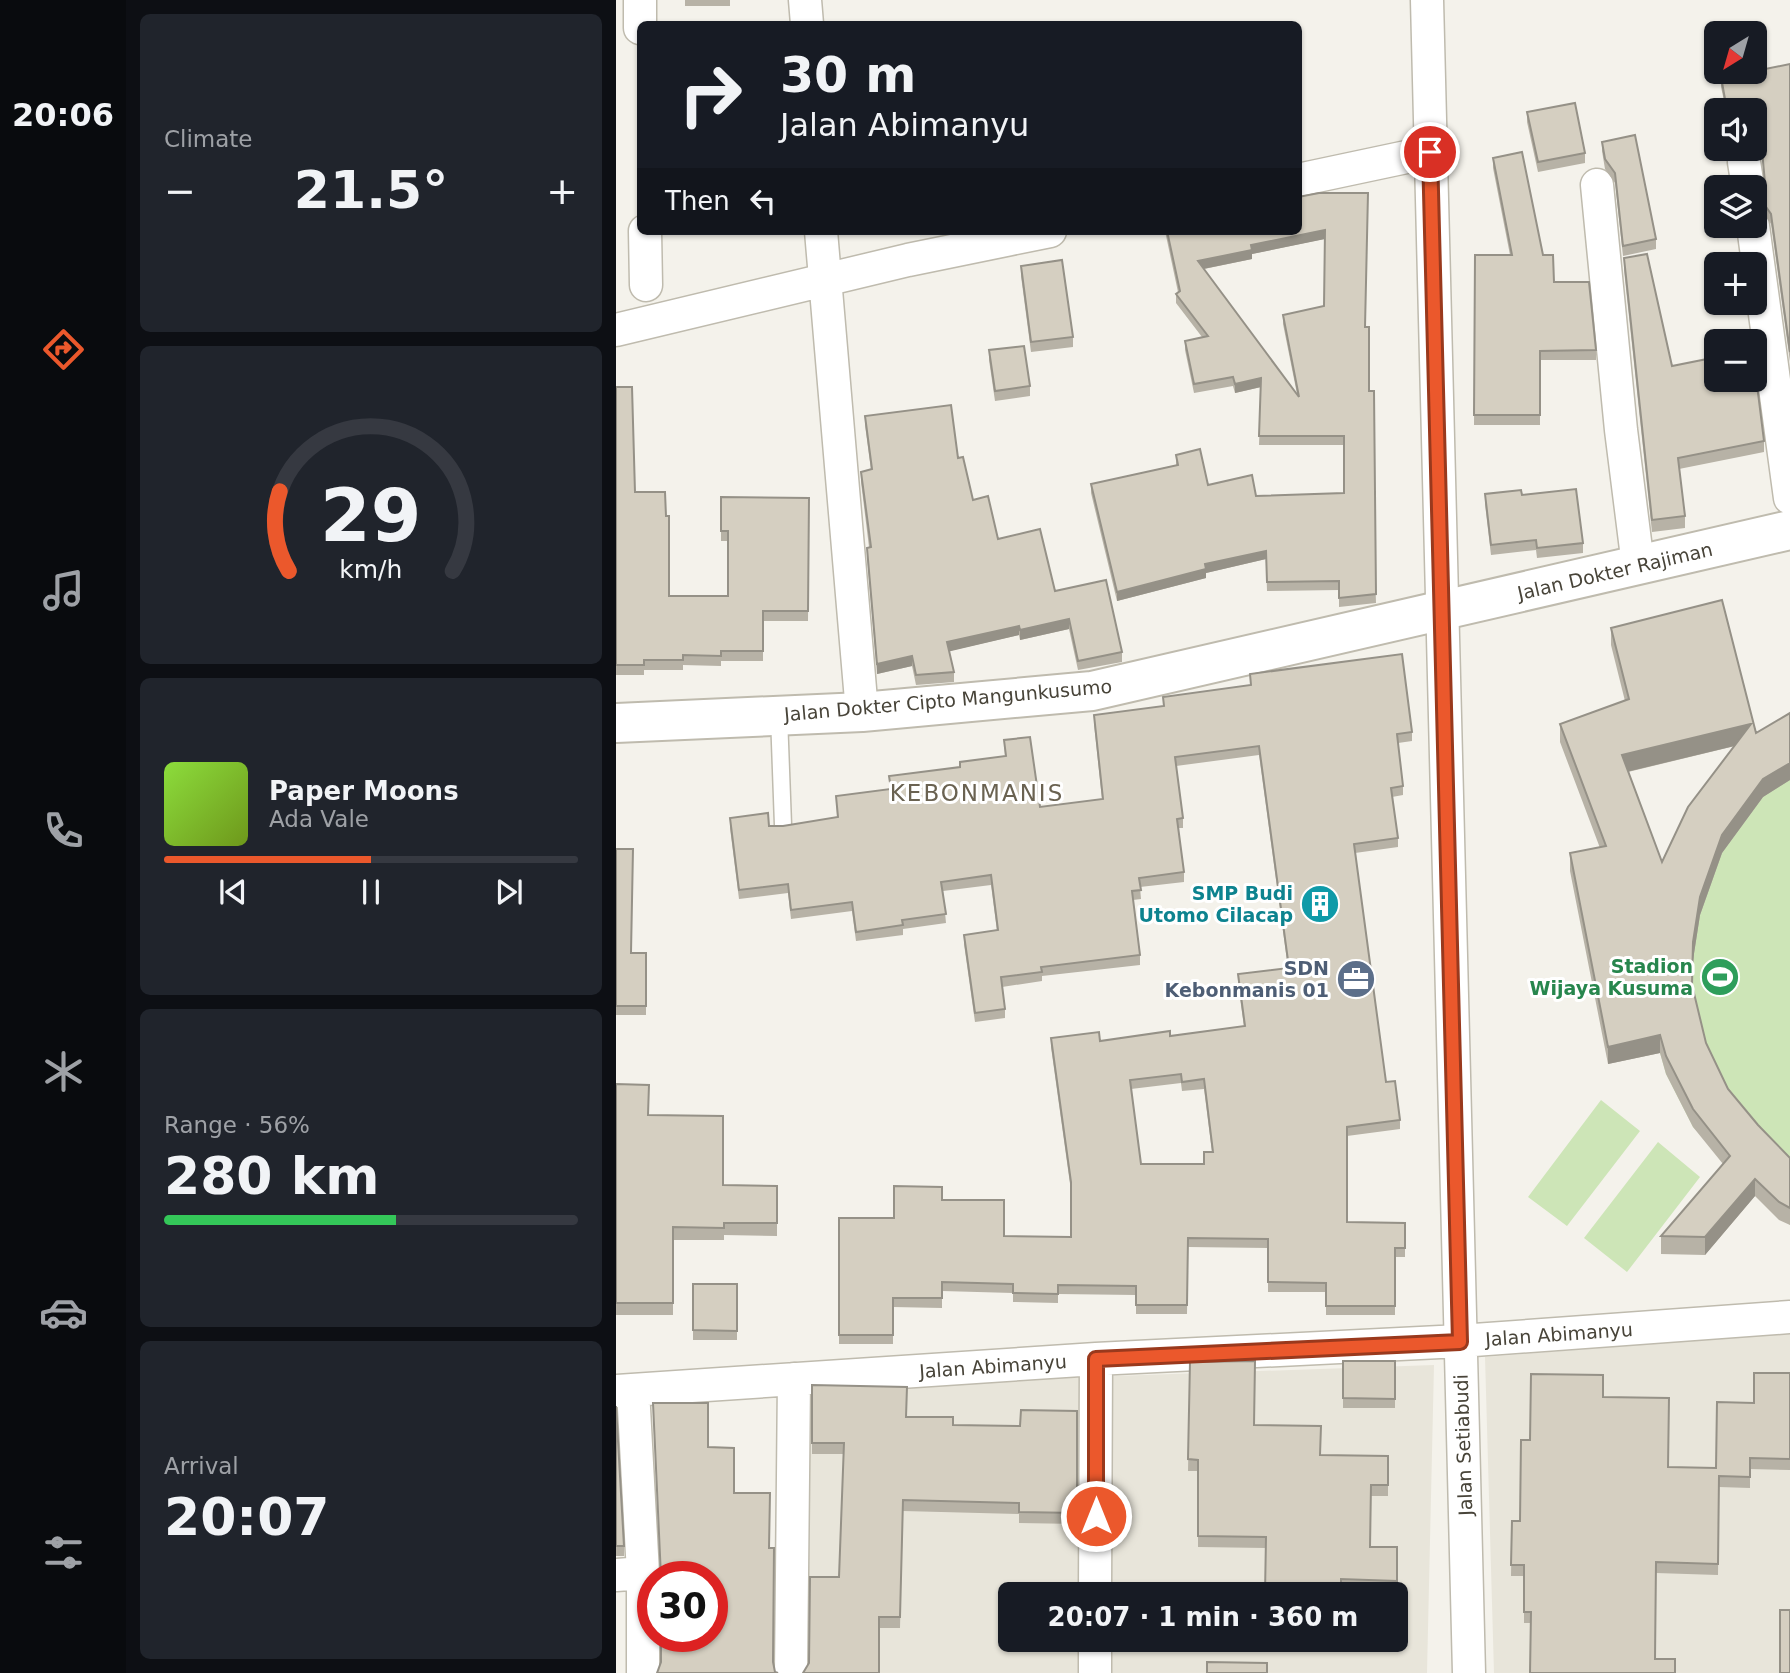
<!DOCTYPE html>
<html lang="en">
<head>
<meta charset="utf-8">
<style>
	:root { --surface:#171b24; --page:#20242c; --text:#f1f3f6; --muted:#9ea1a6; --line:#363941; --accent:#eb582c }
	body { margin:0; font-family:"DejaVu Sans",sans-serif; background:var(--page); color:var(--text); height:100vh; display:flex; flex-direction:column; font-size:26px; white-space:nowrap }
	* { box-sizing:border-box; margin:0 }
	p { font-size:23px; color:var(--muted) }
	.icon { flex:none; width:38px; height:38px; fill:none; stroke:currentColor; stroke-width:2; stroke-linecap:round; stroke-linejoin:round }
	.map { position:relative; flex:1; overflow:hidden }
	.panel { display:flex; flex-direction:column; gap:14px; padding:14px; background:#0d0f14; width:490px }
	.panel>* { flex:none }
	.top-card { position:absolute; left:21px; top:21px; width:665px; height:214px; border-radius:10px; box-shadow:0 2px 5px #0004; background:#171b24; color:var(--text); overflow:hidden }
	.needle { width:46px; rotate:217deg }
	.controls { position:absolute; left:1088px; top:21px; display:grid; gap:14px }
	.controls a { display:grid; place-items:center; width:63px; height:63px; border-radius:10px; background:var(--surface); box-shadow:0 2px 5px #0004; font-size:35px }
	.speed { position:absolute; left:21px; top:1561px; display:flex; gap:14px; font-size:35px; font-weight:700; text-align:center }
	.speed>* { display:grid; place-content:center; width:91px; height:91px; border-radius:50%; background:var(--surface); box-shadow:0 2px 5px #0004; line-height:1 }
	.speed .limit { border:10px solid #d22; background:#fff; color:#111 }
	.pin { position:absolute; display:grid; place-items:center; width:60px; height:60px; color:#fff; margin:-30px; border:4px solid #fff; border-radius:50%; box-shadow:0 2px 7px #0007 }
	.me { position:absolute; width:77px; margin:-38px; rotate:0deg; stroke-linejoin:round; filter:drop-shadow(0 0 5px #0008) }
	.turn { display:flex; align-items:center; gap:24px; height:147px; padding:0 28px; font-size:32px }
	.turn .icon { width:91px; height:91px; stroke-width:2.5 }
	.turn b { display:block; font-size:49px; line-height:60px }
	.then { display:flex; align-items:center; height:66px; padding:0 28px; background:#0003; gap:14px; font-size:26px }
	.big { font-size:52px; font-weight:600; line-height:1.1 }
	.panel .widget { flex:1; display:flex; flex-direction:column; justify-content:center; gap:10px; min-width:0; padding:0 24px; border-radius:10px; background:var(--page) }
	.panel .dial { align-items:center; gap:0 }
	.dial svg { height:182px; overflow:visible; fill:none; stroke:var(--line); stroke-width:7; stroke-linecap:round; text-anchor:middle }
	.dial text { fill:var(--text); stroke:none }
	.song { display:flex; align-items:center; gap:21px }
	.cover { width:84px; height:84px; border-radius:10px; background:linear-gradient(135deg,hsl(90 70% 55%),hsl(80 70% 35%)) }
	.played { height:7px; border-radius:4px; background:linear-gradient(90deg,var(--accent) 50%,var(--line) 50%) }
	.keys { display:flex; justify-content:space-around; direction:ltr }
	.heat { display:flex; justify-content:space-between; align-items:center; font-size:38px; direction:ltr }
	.charge { height:10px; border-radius:5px; background:linear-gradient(90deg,#34c759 56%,var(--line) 0) }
	.trip { position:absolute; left:382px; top:1582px; width:410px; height:70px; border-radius:10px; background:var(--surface); box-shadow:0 2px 5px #0004; font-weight:600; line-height:70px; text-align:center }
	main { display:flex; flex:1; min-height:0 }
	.menu { display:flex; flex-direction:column; width:126px; justify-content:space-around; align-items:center; background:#090b0e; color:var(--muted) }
	.menu .icon { width:49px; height:49px }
	.menu .selected { color:var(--accent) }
	.menu b { font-size:32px; color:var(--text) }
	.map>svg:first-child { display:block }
	.residential { fill:#e8e5da; fill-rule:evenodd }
	.green { fill:#cde5b7 }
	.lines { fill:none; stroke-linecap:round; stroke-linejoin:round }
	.service-casing { stroke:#bfbbae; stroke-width:19 }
	.minor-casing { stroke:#bfbbae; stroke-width:35 }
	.tertiary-casing { stroke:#bfbbae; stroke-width:42 }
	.service { stroke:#fff; stroke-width:16 }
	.minor { stroke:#fff; stroke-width:32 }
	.tertiary { stroke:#fff; stroke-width:38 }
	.wall { fill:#b7b2a6; fill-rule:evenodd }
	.shaded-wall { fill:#959187 }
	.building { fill:#d5cfc1; stroke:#959187; stroke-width:2; fill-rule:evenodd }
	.route-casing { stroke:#99391d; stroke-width:18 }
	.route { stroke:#eb582c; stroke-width:12 }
	.labels { text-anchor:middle; stroke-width:6; stroke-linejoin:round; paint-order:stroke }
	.street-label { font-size:19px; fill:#484439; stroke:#fff }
	.culture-label { font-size:19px; font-weight:bold; fill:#0d838f; stroke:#fff; text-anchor:end }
	.leisure-label { font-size:19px; font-weight:bold; fill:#27864d; stroke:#fff; text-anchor:end }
	.service-label { font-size:19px; font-weight:bold; fill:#4e5e75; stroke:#fff; text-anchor:end }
	.quarter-label { font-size:23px; letter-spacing:2px; fill:#6a6251; stroke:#fff }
</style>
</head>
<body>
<main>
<nav class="menu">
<b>20:06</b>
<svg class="icon selected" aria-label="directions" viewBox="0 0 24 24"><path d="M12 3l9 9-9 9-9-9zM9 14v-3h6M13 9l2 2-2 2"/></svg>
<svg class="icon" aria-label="music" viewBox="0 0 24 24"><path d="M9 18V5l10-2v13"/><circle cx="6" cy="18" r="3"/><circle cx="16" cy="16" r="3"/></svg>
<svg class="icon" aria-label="phone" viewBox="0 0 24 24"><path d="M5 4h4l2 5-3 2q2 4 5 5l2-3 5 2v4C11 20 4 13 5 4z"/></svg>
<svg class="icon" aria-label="climate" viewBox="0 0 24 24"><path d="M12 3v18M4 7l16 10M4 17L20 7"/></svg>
<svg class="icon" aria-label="car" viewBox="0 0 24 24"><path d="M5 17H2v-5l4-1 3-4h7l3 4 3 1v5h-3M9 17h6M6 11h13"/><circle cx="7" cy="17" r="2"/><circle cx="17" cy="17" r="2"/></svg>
<svg class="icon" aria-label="filters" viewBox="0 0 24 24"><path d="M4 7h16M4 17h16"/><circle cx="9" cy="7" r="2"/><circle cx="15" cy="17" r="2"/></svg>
</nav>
<section class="panel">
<div class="widget"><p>Climate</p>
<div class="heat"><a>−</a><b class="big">21.5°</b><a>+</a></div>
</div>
<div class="widget dial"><svg viewBox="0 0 100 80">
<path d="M14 69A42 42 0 1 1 86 69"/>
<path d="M14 69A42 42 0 0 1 10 34" stroke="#eb582c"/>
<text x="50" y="56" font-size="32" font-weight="700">29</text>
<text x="50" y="72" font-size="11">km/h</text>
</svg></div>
<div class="widget">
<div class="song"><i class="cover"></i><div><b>Paper Moons</b><p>Ada Vale</p></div></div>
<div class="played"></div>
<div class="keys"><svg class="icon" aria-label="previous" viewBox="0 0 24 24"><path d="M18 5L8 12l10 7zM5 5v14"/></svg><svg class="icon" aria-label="pause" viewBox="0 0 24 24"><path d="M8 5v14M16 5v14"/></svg><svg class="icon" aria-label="next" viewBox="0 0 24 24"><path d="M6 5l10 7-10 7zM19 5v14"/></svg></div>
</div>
<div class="widget"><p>Range · 56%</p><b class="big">280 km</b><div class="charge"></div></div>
<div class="widget"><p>Arrival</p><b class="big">20:07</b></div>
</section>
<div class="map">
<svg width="1174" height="1673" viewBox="0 0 1174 1673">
	<rect width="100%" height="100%" fill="#f4f2eb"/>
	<!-- residential -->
	<path class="residential" d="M1174,1333V1673H878L869,1357Z
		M818,1365L811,1673H176L181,1387ZM394,1594H779V1640H394Z"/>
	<!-- green -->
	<path class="green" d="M1174,731V1225L1077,1127L1050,1074L1032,1010L1037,944Z
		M985,1100L1024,1131L951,1226L912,1197Z
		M1042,1142L1084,1177L1011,1272L968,1238Z"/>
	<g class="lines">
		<!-- service casing -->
		<g class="service-casing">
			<path id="service" d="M163,716L167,825"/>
		</g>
		<!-- minor casing -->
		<g class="minor-casing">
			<path id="minor" d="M24,0V28
				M189,0L191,24
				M811,0L853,1673
				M1128,162L1132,187
				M682,180L814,152
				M981,185L1005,430L1022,565
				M1137,226L1174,498
				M29,231L30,285
				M205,231L246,712
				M0,330L292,260L434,231
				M17,1390L27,1573
				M0,1391L480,1359L844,1341L1174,1317
				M0,1575L27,1573V1673
				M479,1594L480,1359
				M175,1673L178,1379
				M479,1673V1640"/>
		</g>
		<!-- tertiary casing -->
		<g class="tertiary-casing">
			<path id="tertiary" d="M0,723L246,712L476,691L1174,530"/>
		</g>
		<!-- service -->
		<use href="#service" class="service"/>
		<!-- minor -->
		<use href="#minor" class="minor"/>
		<!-- tertiary -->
		<use href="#tertiary" class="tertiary"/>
	</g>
	<!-- wall -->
	<path class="wall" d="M69,0H114V6H69Z
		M1174,64V362L1155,224L1140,203V193L1149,184L1146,159L1142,150L1139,149V110H1110L1105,87V77Z
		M911,112L969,153V163L922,172L911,122Z
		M986,142L1040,239V249L1007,256L999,183L989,169L986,151Z
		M877,158L927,255L938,282L980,350V360H924V425H858L859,255H894L877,168Z
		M703,193L749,327L753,391L760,603L723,607V590L651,591L650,559L590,573V578L501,601L475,493V484L560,465V455L592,485L640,496L728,493V445H643L645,387L619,393L617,386L578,393L569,350V341L586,337L560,303V294L562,292L549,231H682ZM708,239V306L667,315V324L681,394L588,269L636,259V254Z
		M1008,258L1056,366L1148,441V452L1063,469L1069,516V528L1036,532L1008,270Z
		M405,266L457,337V347L415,352L405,276Z
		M373,350L414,386V396L379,401L373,360Z
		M0,387L19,492L53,596H112V541H105V497L193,498L192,621H147V661H105V666L67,665V670H28V675H0Z
		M249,416L342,458L357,500L382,539L506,652V662L462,670L453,629L404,640L403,635L333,651L338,672V682L300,685L296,666L261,674L251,557V548L253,547L245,482V472L255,470L249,425Z
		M869,494L906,495L967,543V553L921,558L920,550L875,555L869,504Z
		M995,628L1140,733L1174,713V780L1147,797L1106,853L1084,915L1077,960L1076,987L1090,1043L1112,1089L1142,1125L1174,1158V1225L1163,1220L1139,1196L1089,1255L1045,1254V1236L1107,1164L1077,1127L1050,1074L1044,1053L992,1064L954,871V853L984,848L944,742V724L1009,701L995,645ZM1119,746L1046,862L1012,772Z
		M634,674L796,732V741L782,743L787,786V795L776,797L782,838V847L739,853L770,1082L784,1120V1129L731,1136V1222L789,1223V1257H779V1315H710V1292H652V1248L572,1247L571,1314H520V1295L442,1294V1303L397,1302V1293L326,1291V1308L277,1307V1344H223V1218H278L326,1200L388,1236L455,1237V1191L435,1047V1038L484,1041L554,1036L628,1027L622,983V974L672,968L643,755L560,766L567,818V828H562L568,872V882L524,887L525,899L517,900L524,955V965L426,976V981L386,987L389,1009V1018L359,1022L348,944V935L381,931L375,885L327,891L330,923L287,929V935L240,941L236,911L175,919L172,893L123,899L114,828V818L153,826H167L221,817L220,796L274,789L273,776L344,767L389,757L388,740L424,807L486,799L478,724V715L547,706V697L634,686ZM565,1083L566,1091L588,1089L596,1152L588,1164H525L515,1089Z
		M0,849L15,953H30V1015H0Z
		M32,1115L107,1185L161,1186V1236L108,1235V1240H57V1315H0V1148Z
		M77,1284H121V1340H77Z
		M727,1361H779V1408H727Z
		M574,1362L639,1425L704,1455L772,1456V1496H755V1547H781V1592L725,1590L650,1548L582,1547V1471H572Z
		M1174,1373V1470L1134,1469V1488L1103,1487L1102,1575L1040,1573L1039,1659L1059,1673L914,1623H908V1576H895L896,1521H904L914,1440L987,1397L1052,1467L1100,1468L1138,1403Z
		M196,1385L290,1417L337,1425L404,1426L461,1411V1524L403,1523V1514L287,1511L284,1628H263L193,1663L223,1577L228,1454H196Z
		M0,1406L8,1546V1556H0Z
		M392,1592L450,1640V1651L392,1650Z"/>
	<!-- shaded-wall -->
	<path class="shaded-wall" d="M709,230V239L636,254V259L582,270V261L635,245Z
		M645,378V387L619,393V384Z
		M650,551V559L590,573V578L501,601V592L589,564Z
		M453,619V629L404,640V630Z
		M403,626V635L331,652V642Z
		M296,656V666L261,674V664Z
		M1135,724V742L1006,773V755Z
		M1174,763V780L1147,797L1106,853L1084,915L1077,960V942L1084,897L1106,835L1147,779Z
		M1044,1035V1053L992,1064V1047Z
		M1139,1179V1196L1089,1255V1237Z"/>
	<!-- building -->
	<path class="building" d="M1174,64V352L1155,214L1140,193L1149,183L1146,150L1142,140L1139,139V110H1111L1105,77L1134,72H1139V71Z
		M959,103L969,153L922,162L911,112Z
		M1019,135L1040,239L1007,246L999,173L989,159L986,142Z
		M906,152L927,255H937L938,282H973L980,350L924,351V415H858L859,255H896L877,158Z
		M703,193H752L749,327H753V391H758L760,594L723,598V581L651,582L650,551L589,564L590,569L501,592L475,484L562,465L560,455L584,449L592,485L636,475L640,496L728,493V436H643L645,378L619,384L617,377L578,384L569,341L592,336L560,294L564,291L551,231H682V197ZM709,230L708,306L667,315L683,397L582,261L636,250L635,245Z
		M1031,254L1056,366L1101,357V380H1139V369L1148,441L1062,458L1069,516L1036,520L1008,258Z
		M446,260L457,337L415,342L405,266Z
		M408,346L414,386L379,391L373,350Z
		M0,387H16L19,492H49L50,516H53V596H112V531H105V497L193,498L192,611H147V651H105V656L67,655V660H28V665H0Z
		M335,405L342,458L347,457L357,500L372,496L382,539L424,529L439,591L490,580L506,652L462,661L453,619L404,630L403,626L331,642L338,672L300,675L296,656L261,664L251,548L255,547L245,472L256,469L249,416Z
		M960,489L967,543L921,548L920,540L875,545L869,494L905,490L906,495Z
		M1106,600L1140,733L1174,713V763L1147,779L1106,835L1084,897L1077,942L1076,985L1090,1043L1112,1089L1142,1125L1174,1158V1208L1163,1202L1139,1179L1089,1237L1045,1236L1114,1156L1077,1109L1050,1056L1044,1035L992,1047L954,853L990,846L944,724L1013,699L995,628ZM1135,724L1072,807L1046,862L1006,755Z
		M786,654L796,732L781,734L787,786L775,788L782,838L738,844L770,1082L779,1081L784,1120L731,1127V1222L789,1223V1248H779V1306H710V1283L652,1282V1239L572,1238L571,1305H520V1286L442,1285V1294L397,1293V1284L326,1282V1298H277V1335H223V1218H278V1186L326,1187V1200H388V1236L455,1237V1182L435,1038L483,1032L484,1041L554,1031V1036L629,1026L622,974L673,968L643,746L559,757L567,818L561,819L568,872L523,878L525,890L516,891L524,955L425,967L426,972L385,977L389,1009L359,1013L348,935L382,930L375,875L325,882L330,914L286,920L287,925L240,932L236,902L175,910L172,884L123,890L114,818L152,813L153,826H167L222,817L220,796L275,789L273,776L344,767V762L390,756L388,740L414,737L424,807L487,799L478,715L548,706L547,697L635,685L634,674ZM565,1074L566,1082L588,1079L597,1152H588V1164H525L514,1080Z
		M0,849H17L15,953H30V1006H0Z
		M0,1084L33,1085L32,1115L107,1116V1185L161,1186V1223H108V1228L57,1227V1303H0Z
		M77,1284H121V1331L77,1330Z
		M639,1361L638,1425L705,1426L704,1455L772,1456V1485H755L754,1547H781V1581L725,1579V1594H649L650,1537L582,1536V1460L572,1459L574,1362Z
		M727,1361H779V1399L727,1398Z
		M1138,1373H1174V1459L1134,1458V1477L1103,1476L1102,1564L1040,1562L1039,1659H1059V1673H914L915,1612H908V1565H895L896,1521H904L905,1440H914L915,1374L987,1375V1397L1053,1398L1052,1467L1100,1468L1101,1402L1138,1403Z
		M196,1385L291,1387L290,1417H337V1425L404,1426L405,1410L461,1411V1513L403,1512V1503L287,1500L284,1617H263V1673H187L193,1663L194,1577H223L228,1443H196Z
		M37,1403H92V1447L118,1448V1493H154L153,1548H158L157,1662L159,1672L162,1673H41L45,1662V1636H96V1577H45Z
		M0,1406L8,1546H0Z
		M392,1592L451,1593V1594H394V1640H450V1641L392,1640Z
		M1164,1610H1174V1673H1164Z
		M591,1662L651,1663V1673H591Z"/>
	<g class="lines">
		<!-- route casing -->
		<g class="route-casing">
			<path id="route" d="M480,1516V1359L844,1342L814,152"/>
		</g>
		<!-- route -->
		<use href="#route" class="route"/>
	</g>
	<!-- icons -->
	<defs>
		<g id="building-disc" transform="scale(2.0125)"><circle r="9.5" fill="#0f9aa8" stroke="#fff"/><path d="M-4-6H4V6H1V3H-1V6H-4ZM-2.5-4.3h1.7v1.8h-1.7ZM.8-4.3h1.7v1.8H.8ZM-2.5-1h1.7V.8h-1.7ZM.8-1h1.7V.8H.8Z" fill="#fff"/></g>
		<g id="stadium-disc" transform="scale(2.0125)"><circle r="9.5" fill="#2e9e5b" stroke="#fff"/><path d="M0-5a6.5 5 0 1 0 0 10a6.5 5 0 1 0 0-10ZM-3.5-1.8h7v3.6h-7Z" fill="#fff"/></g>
		<g id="office-disc" transform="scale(2.0125)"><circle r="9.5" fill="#5c6f8a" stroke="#fff"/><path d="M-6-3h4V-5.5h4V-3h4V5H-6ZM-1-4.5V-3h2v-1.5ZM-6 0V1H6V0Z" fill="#fff"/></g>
	</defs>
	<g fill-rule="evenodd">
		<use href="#building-disc" x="704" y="904"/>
		<use href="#stadium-disc" x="1104" y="977"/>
		<use href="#office-disc" x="740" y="979"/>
	</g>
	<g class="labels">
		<!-- street labels -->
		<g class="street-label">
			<text transform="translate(999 571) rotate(-13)" y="7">Jalan Dokter Rajiman</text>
			<text transform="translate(332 700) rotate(-5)" y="7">Jalan Dokter Cipto Mangunkusumo</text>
			<text transform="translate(943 1334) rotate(-4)" y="7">Jalan Abimanyu</text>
			<text transform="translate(377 1366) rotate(-4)" y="7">Jalan Abimanyu</text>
			<text transform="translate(847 1445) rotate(-92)" y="7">Jalan Setiabudi</text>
		</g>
		<!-- culture labels -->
		<g class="culture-label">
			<text x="677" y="900">SMP Budi<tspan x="677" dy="22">Utomo Cilacap</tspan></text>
		</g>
		<!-- leisure labels -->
		<g class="leisure-label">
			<text x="1077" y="973">Stadion<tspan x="1077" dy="22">Wijaya Kusuma</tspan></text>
		</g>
		<!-- service labels -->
		<g class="service-label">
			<text x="713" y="975">SDN<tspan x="713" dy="22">Kebonmanis 01</tspan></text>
		</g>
		<!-- quarter labels -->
		<g class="quarter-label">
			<text x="361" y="801">KEBONMANIS</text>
		</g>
	</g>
</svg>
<div class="controls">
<a><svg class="needle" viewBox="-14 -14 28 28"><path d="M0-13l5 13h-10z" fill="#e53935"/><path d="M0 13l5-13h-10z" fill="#9ea1a6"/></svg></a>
<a><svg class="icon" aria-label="sound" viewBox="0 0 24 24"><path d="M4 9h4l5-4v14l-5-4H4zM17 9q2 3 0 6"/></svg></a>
<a><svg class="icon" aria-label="layers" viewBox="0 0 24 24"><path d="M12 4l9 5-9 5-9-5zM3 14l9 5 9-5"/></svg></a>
<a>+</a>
<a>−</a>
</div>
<div class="speed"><div class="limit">30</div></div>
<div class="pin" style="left:814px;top:152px;background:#d93025"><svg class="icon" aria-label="arrive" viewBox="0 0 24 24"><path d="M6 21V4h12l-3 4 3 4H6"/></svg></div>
<svg class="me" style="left:480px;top:1516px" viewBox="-20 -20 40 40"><circle r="17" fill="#eb582c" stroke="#fff" stroke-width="3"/><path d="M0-11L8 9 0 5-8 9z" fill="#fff"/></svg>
<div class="trip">20:07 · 1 min · 360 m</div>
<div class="top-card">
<div class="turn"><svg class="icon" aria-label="right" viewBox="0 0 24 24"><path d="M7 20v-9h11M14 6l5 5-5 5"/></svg><div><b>30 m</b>Jalan Abimanyu</div></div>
<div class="then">Then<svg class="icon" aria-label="left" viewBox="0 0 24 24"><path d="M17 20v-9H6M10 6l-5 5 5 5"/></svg></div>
</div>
</div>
</main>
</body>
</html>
